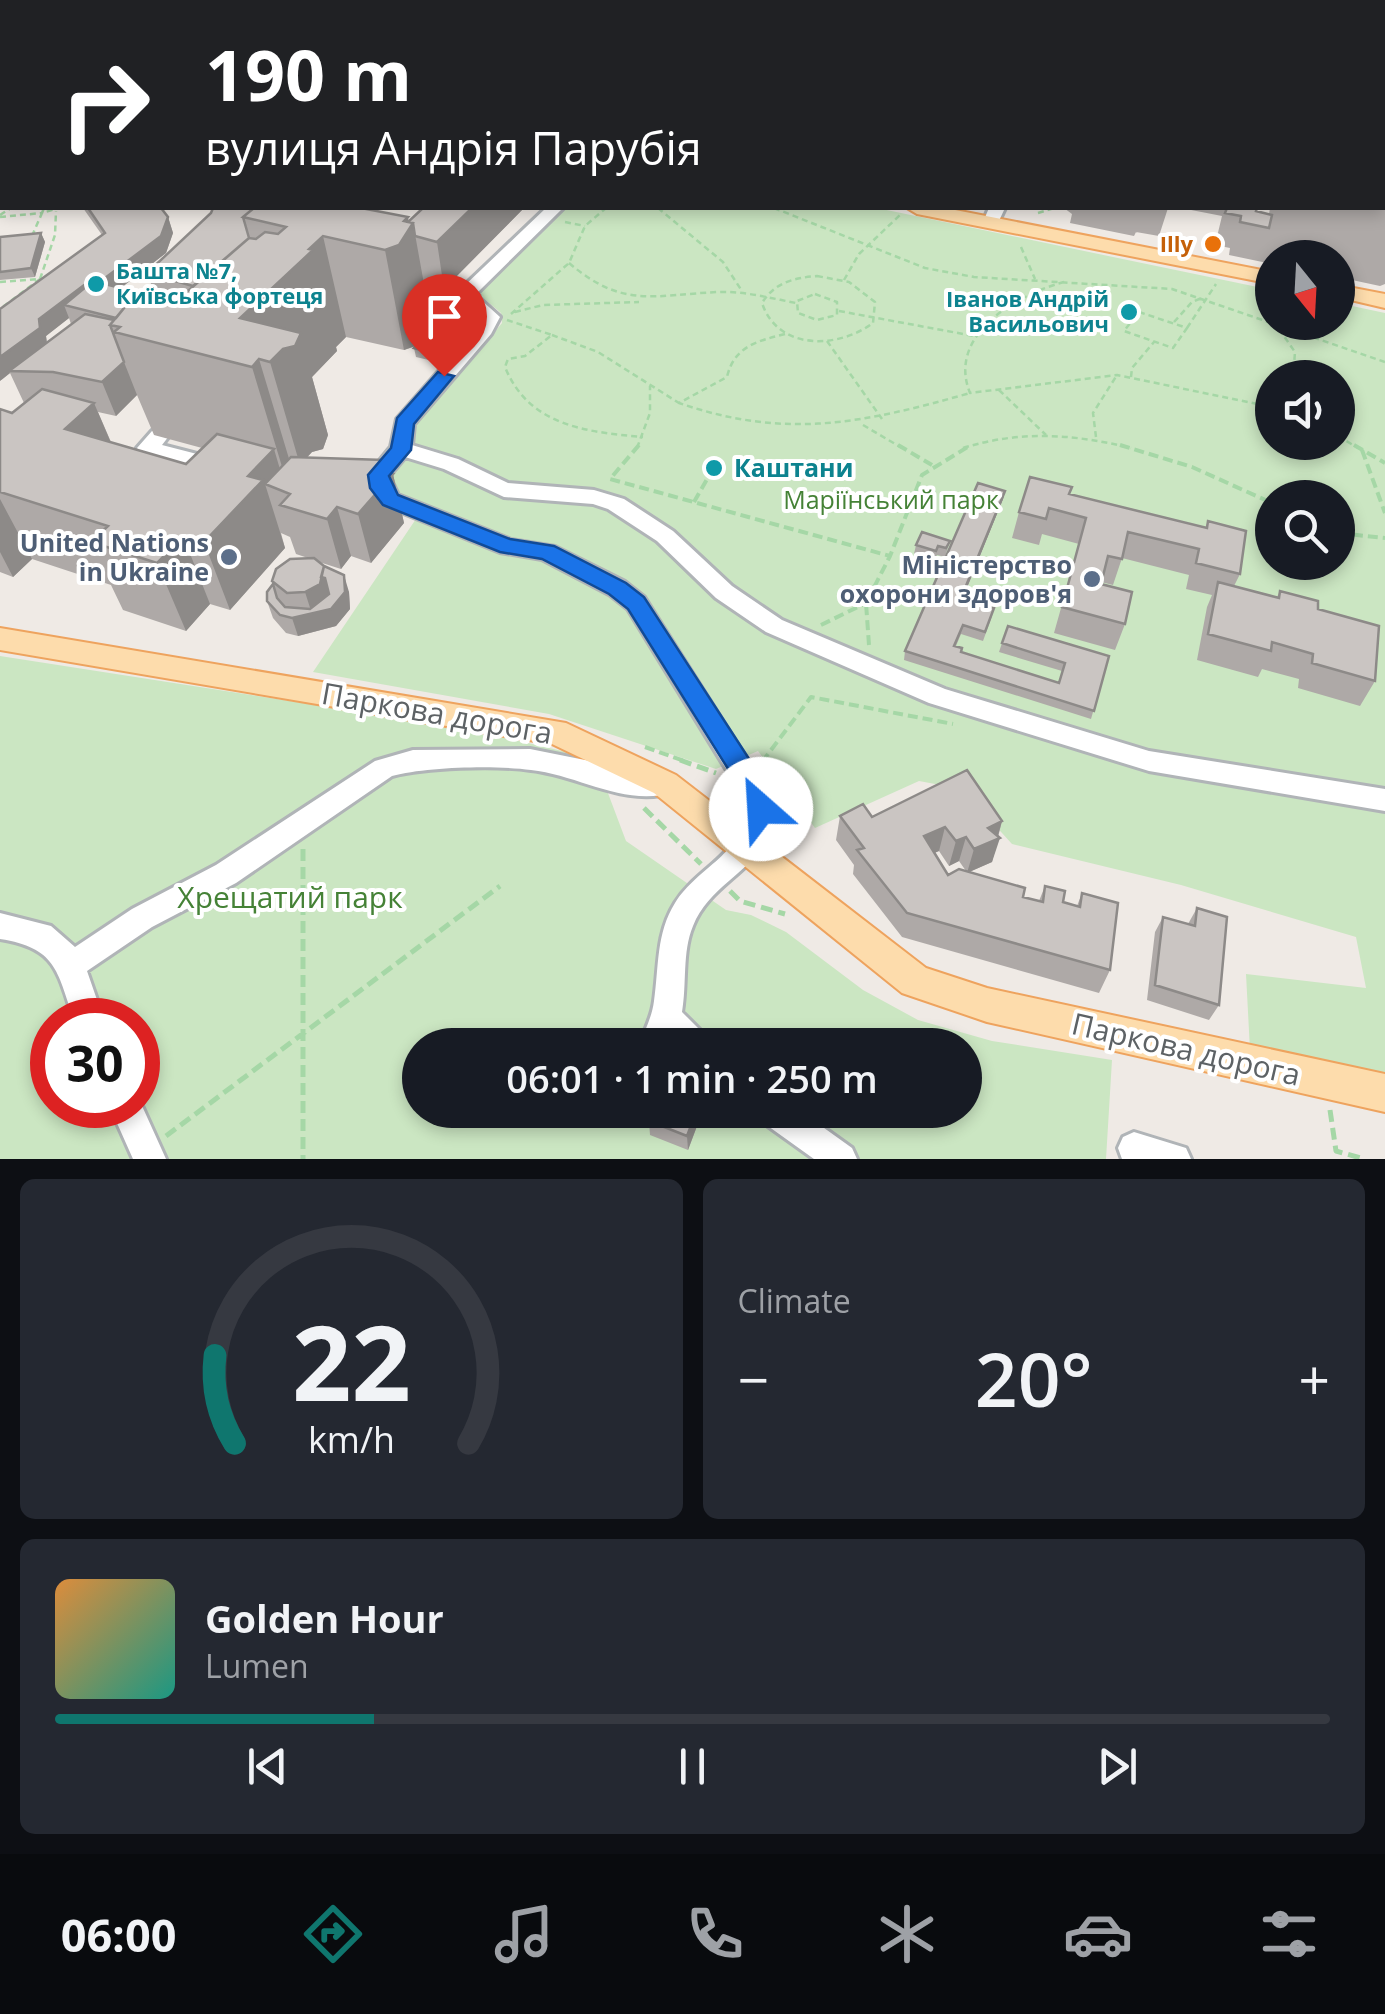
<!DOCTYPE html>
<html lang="en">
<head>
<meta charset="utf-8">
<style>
	:root { --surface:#171b24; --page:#242831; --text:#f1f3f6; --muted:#9ea1a6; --line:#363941; --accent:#0f766e }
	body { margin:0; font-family:"Open Sans",sans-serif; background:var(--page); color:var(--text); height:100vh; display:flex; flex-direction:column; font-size:38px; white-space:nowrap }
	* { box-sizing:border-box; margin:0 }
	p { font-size:32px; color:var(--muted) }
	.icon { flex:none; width:55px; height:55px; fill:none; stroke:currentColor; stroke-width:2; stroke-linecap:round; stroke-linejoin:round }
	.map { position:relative; height:1159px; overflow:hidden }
	.sheet { display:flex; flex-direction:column; gap:20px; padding:20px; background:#0d0f14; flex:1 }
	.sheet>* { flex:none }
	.guide { position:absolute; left:0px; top:0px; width:1385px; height:210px; box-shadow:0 5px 15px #0003; background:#202124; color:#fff; overflow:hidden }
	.needle { width:65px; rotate:162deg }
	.buttons { position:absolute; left:1255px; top:240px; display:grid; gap:20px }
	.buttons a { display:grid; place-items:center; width:100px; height:100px; border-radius:50%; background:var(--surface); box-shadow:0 5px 15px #0003; font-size:50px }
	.speed { position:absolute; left:30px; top:998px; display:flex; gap:20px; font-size:50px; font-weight:700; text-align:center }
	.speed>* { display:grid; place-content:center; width:130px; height:130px; border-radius:50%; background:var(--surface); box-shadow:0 5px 15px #0003; line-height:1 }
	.speed .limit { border:15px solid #d22; background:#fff; color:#111 }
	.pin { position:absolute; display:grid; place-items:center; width:85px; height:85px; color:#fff; margin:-102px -42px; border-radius:50% 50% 50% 0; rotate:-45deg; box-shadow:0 0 10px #0007 }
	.pin .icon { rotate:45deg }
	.me { position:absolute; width:110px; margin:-55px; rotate:334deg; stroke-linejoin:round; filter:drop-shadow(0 0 8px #0008) }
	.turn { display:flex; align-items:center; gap:35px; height:210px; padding:0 40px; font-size:45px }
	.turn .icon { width:130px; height:130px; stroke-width:2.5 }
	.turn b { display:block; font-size:70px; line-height:85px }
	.big { font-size:75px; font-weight:600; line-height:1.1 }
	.sheet .tile { flex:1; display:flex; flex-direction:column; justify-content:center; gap:15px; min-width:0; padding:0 35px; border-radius:15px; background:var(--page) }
	.sheet .dial { align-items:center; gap:0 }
	.dial svg { height:260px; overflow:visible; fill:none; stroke:var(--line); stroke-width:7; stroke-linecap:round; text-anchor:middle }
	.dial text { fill:var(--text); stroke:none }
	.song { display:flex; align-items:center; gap:30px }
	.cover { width:120px; height:120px; border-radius:15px; background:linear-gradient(135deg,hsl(30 70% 55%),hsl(170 70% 35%)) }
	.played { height:10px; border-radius:5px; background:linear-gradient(90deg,var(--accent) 25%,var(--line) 25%) }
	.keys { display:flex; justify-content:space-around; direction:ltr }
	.heat { display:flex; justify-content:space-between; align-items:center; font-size:55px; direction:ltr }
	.sheet .tiles { flex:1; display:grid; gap:20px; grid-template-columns:1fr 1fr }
	.tile:last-child { grid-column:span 2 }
	.trip { position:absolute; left:402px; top:1028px; width:580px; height:100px; border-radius:50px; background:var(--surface); box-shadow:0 5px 15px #0003; font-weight:600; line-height:100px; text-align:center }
	.dock { display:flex; height:160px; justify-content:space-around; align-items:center; background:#090b0e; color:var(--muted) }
	.dock .icon { width:70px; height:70px }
	.dock .active { color:var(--accent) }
	.dock b { font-size:45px; color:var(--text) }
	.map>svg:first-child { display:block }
	.green { fill:#cbe6c2; fill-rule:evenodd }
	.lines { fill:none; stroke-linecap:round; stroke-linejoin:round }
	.minor-casing { stroke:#b0b4b7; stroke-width:6 }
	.major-casing { stroke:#eea35e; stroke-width:4 }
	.path-far2 { stroke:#a5d7a6; stroke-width:2.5; stroke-dasharray:6 4; stroke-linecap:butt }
	.path-far1 { stroke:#a5d7a6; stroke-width:4; stroke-dasharray:10 5; stroke-linecap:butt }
	.path { stroke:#a5d7a6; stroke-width:5; stroke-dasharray:12 6; stroke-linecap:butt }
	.minor { fill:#fff; fill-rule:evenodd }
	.major { fill:#fddcac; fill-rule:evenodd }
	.wall { fill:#aea9a7; fill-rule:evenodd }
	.shaded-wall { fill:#8d8a88 }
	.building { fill:#cac5c2; stroke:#8d8a88; stroke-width:2.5 }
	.route { fill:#1a73e8; stroke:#114b97; stroke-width:2.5 }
	.food-dot { fill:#e8710a; stroke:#fff; stroke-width:4 }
	.culture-dot { fill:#0f9aa8; stroke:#fff; stroke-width:4 }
	.service-dot { fill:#5c6f8a; stroke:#fff; stroke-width:4 }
	.labels { text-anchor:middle; stroke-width:8; stroke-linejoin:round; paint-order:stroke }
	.far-food-label { font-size:22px; font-weight:bold; fill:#c56008; stroke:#fff; text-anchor:end }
	.far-culture-label { font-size:22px; font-weight:bold; fill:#0d838f; stroke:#fff; text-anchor:start }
	.culture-label { font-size:25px; font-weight:bold; fill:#0d838f; stroke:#fff; text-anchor:start }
	.park-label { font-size:25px; fill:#458236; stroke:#fff }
	.service-label { font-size:25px; font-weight:bold; fill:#4e5e75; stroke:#fff; text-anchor:end }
	.near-street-label { font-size:30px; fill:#5d6265; stroke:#fff }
	.near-park-label { font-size:30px; fill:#458236; stroke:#fff }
</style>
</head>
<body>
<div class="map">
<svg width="1385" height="1159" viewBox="0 0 1385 1159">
	<rect width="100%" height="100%" fill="#efeae5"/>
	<!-- green -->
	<path class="green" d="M566,208H877L1272,290V322H1338V303L1385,313V1077L1250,1050L1246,974L1366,988L1356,937L1181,885L1012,844L962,789L919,781L815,828L758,751L716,769L549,714L313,672L424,507L393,491L389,479L410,456L416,425L502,323L501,313L481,296V288ZM1272,378H1338V442H1272ZM1272,498H1338V562H1272Z
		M0,656L464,728L566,752L597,764L626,841L726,910L751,915L786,932L863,990L918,1020L992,1041L1112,1060L1106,1159H0ZM52,1020H138V1105H52ZM420,1045H965V1110H420Z"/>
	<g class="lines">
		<!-- minor casing -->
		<g class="minor-casing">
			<path id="minor" d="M784,0H804L805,2H785Z
				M913,0H927L928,2H914Z
				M0,50L2,51V60H0Z
				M546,208H563L478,292L479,298L500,317L491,334L414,424L412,445L458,459L508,483L594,490L624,499L673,531L732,586L782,620L945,689L1149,751L1385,789V811L1149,771L929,703L766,632L716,598L657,541L608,509L593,504L504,497L444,469L405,457L389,476L398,495L511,540L555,547L625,582L644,597L770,796C781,868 714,873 693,926C682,952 687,984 682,1012L705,1035L709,1045H639C645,1030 652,1017 654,1001C659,967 656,933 675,903C700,863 751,853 744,798L628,609L609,594L542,559L500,552L384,505L371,488L368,475L391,447L397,419L477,328L481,318L473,311L396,295L387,290L396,285L462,298L463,287Z
				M989,208H1005L997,225L983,222Z
				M159,430L169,436L162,445L228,462L231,467L221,474L140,453L137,448L152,431Z
				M530,749L595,762L628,775L665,773L674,776L678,784L674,792C626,808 579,775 531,770C495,765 426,767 392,776L236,883L152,927L87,971L104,1020H74C57,971 57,948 0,939V913L51,926L75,947L132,909L216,865L375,761L413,750Z
				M138,1097L166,1159H133L109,1105H138Z
				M756,1110H799L852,1148L857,1159H814L761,1121Z
				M1134,1132L1186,1148L1191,1159H1122L1118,1148L1123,1137Z"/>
		</g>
		<!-- major casing -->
		<g class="major-casing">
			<path id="major" d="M104,0H120V2H105Z
				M0,168H2V180H0Z
				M907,208H945L1272,272V284L917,214Z
				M1338,285L1385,294V308L1338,297Z
				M0,628L566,723L676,775L926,968L987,988L1385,1074V1112L987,1022L902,993L654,793L552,744L0,650Z"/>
		</g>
		<!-- path-far2 -->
		<path class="path-far2" d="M546,0L551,2
			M489,2L493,0
			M658,208L723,262L742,291
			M774,208L925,268L974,277L1172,289L1385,362
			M1038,213L1054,208
			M0,215L11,208
			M0,217L42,213L44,208
			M565,222L585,226
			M32,236L42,213L59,208
			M1021,247L1035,279
			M569,263C623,309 653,295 718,292C744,291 770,298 796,303
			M817,276L849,282L875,302L873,323C838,349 778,351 762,303C775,282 794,278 817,276Z
			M40,279L55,235L56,211
			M844,280L859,254L900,215
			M0,282L40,279L0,309
			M1064,282C1019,294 946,334 970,393L1117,375L1267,406
			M815,294L837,302V315L817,320L798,313L797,301Z
			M839,311L974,336
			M515,312L543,305L639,302
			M1139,312L1187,328L1173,348L1124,331Z
			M511,314L569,263L585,226L606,208
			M507,320L552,335L525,356L508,359L505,367C529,426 586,432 643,437
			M1174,322L1192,302L1204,297
			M1187,328L1216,284
			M1279,329L1295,352L1293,378
			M785,334C758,341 734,346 727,377L679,403C786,440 864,423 970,393
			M552,335L598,352L679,403
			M827,341L882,419
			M1131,377L1132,368L1154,342
			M999,390L1046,435
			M1272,399L1267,406L1272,407
			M863,425L902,448
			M1338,436L1358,448
			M1096,437L1093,413L1117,375
			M637,448L650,413V386
			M963,448C1021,430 1073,434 1131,448"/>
		<!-- path-far1 -->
		<path class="path-far1" d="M639,445L610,479L890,556L922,475L971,445
			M898,445L932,465
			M1120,445L1192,467L1272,503
			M1354,445L1385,463
			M1362,450L1385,513
			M694,502L710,474
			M1338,533L1385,538
			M821,625L866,603
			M869,645L866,603L890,556
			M645,747L687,762
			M762,762L811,697L953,724"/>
		<!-- path -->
		<path class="path" d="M680,760L716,773
			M760,765L764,760
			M644,808L701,864
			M303,849V1159
			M730,891L740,901L785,914
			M1330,1110L1336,1151L1364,1159
			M166,1136L500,886"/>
		<!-- minor -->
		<use href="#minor" class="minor"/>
		<!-- major -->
		<use href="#major" class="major"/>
	</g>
	<!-- wall -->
	<path class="wall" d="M964,0H984L982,2H926H964Z
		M1020,0H1047L1046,2H1022V0Z
		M1218,0H1360L1359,2H1222V1Z
		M1362,0H1385V284L1380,286L1338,277V258H1272V264L1229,255L1230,248L1215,245L1222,216L1181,208H1257L1256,211L1269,214L1270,208H1382V2H1361Z
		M83,208H161L168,217L173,233L166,253L120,288L148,295L154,292L147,273L211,213L408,217V221L524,208L444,289L424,283L431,323L419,343L462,319L464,327L433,361L416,357L414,348L416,346L404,350L346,337L336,347L337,351L312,377L328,435L323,449L312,452L307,457L393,474L404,523L371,563L351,556L341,569L319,562L349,592L350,609L336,626L298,636L286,633L273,618L267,601L273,584L272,581L308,558L296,554L290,537L281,533L285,548L230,610L210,604L186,631L123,610L111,585L32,559L13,577L0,572V409L12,413L24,403L10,373L0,381L102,235ZM69,318L71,324L47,342L46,336ZM137,395L154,435L202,448L186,464L111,442L98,412L116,416Z
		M1064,208H1168L1159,236L1136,232L1137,230L1134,236L1070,223L1072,214Z
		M41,233L45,242L35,277L0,280V237Z
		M1005,491L1003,499L963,598L992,616L983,641L961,634L956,646L961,653L1059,683L1062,671L999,652L1002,643L1109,656L1091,719L904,660L905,651Z
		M1069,494L1205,528L1208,521L1240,574L1234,586L1277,597L1280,591L1318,609L1375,681L1360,706L1298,688L1299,679L1262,669L1258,677L1197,660L1207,607L1212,595L1186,589L1189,575L1122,558L1113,585L1101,582V584L1125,624L1115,650L1054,633L1079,544L1042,534L1039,545L1012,538L1019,512Z
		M950,541L945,557L937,555L934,560L914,554L916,545Z
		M840,816L1002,821L992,862L969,872L1023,897L1039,901L1045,886L1063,902L1077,906L1082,893L1110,970L1099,993L902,937L853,874L854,865L836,840ZM939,851L949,866L959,861L966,871L948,875L934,853Z
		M1197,908L1219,1005L1209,1020L1147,1000L1155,932L1163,917L1188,924Z
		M653,1110H703L688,1150L650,1135L649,1121Z"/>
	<!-- shaded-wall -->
	<path class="shaded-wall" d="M0,0H17V2H2V10H0Z
		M226,0H269L266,2H223Z
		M400,0H435L432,2H398Z
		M693,0H784L783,2H688Z
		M837,0H874L873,2H837Z
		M2,102V120L0,121V103Z
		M472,208H524L444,289L437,242Z
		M168,217L173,233L166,253L112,295L64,305L69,318L46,336L47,345L9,371L10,373L0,381V357L39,319Z
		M408,217L410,229L413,223L431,323L418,345L404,350L385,250Z
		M41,233L45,242L35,277L31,268Z
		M323,236L346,337L336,347L337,351L312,377L328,435L323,449L312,452L300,465L270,362L259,359L290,462L283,470L252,367L240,318Z
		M462,319L464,327L433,361L432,353Z
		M124,362L137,395L116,416L102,382Z
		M94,403L123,471L65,429Z
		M274,449L287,493L265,484L285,548L230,610L204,542L248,476Z
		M384,460L389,479L393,474L404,523L371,563L358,514Z
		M1005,491L1003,499L959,607L961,598Z
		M0,499L32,559L13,577L0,552Z
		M337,507L351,556L341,569L327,519Z
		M183,536L210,604L186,631L157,563Z
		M324,566L344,575L349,592L350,609L336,626L298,636L292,618L312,614L305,592Z
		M1002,821L997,839L1000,838L992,862L967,873L974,849L988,828Z
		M945,827L939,851L918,860L924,836Z
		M966,837L959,861L949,866L956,841Z
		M697,1110H703L688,1150L687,1136Z"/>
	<!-- building -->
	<path class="building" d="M10,0H67V2H10Z
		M127,0H173V2H127Z
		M182,0H226L223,2H179Z
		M321,0H400L398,2H318Z
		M652,0H693L688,2H660Z
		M890,0H916V2H878H890Z
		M927,0H950L966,2H926Z
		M1145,0H1182L1199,2H1149Z
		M1222,0H1314L1331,2H1260L1250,1V2H1222Z
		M1375,0H1385V24L1383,28L1382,2H1375Z
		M1382,28H1385V64L1382,63Z
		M0,85H2V102L0,103Z
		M1382,124H1385V185H1382Z
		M88,208H161L168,217L161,236L105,278L84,285L39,319L40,328L0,357V309L105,233Z
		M213,208H254L243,217L249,238L193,286L147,273L211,213Z
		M254,208H361L408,217L404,221L413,223L399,245L385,250L323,236L309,249L313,250L240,318L301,333L295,346L283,349L270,362L259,359L252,367L114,332L120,327L110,325L129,302L142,300L152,291L180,298L249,238L256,239L265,232L278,234L286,227L243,217Z
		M423,208H472L437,242L415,236L413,223L408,222Z
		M1227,208H1257L1256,211L1272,215L1269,228L1240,222L1241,216L1225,213Z
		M41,233L31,268L0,272V237Z
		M93,281L148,295L142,300L129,302L116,318L64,305Z
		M85,314L114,320L110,325L124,362L102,382L53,372L9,371Z
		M445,315L462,319L432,353L414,348Z
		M42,389L94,403L65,429L186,464L217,434L274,449L248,476L263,480L204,542L183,536L157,563L91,542L108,526L0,492V409L12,413Z
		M291,457L384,460L386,473L393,474L358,514L337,507L327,519L280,505L290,494L265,484Z
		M1030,477L1072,487L1069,494L1207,528L1208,521L1246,531L1240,574L1196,563L1199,549L1128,532L1122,559L1108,556L1101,584L1132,592L1125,624L1062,607L1086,518L1049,508L1046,519L1019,512Z
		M978,483L1005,491L961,598L994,608L985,632L963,625L954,646L962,648L961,652L1059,683L1065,663L1002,643L1008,626L1109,656L1094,711L905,651Z
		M922,532L950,541L946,548L938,546L936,551L916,545Z
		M314,558L324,566L320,584L305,592L287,593L272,581L276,569L290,559Z
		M324,566L344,575L345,592L331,609L292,618L280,615L267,601V592L273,584L277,598L285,607L310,609L329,594L325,578L321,577Z
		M1218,582L1279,598L1280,591L1318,601V609L1379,626L1375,681L1312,663L1313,654L1272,642L1271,651L1208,634Z
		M967,770L1002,821L988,828L1000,838L974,849L966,837L956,841L945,827L924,836L948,875L959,869L1025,888L1023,897L1043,902L1045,886L1065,891L1063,902L1080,907L1082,893L1118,903L1110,970L907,913L857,850L864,848L840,816L863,804L872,817Z
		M1197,908L1227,917L1219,1005L1155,985L1163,917L1195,926Z
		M653,1110H697L687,1136L649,1121Z"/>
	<!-- route -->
	<path class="route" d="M438,372L454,376L414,424L411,450L389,476L398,495L510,539L554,546L626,583L644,597L755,768L774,809L770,817H751L735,780L628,609L609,594L542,559L500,552L383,505L370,488L368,475L391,448L397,418Z"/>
	<!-- markers -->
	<circle class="food-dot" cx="1213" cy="244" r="10"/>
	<g class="culture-dot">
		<circle cx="96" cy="284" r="10"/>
		<circle cx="1129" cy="312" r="10"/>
		<circle cx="714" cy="468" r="10"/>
	</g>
	<g class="service-dot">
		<circle cx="229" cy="557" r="10"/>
		<circle cx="1092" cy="579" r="10"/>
	</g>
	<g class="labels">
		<!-- far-food labels -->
		<g class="far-food-label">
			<text x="1193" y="252">Illy</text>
		</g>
		<!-- far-culture labels -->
		<g class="far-culture-label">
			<text x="116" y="279">Башта №7,<tspan x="116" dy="25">Київська фортеця</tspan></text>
			<text x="1109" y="307" text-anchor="end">Іванов Андрій<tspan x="1109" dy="25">Васильович</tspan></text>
		</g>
		<!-- culture labels -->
		<g class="culture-label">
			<text x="734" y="477">Каштани</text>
		</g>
		<!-- park labels -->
		<g class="park-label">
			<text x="891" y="509">Маріїнський парк</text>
		</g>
		<!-- service labels -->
		<g class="service-label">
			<text x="209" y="552">United Nations<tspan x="209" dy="29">in Ukraine</tspan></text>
			<text x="1072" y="574">Міністерство<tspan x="1072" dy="29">охорони здоров'я</tspan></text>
		</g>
		<!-- near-street labels -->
		<g class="near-street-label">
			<text transform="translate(437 714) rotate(10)" y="10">Паркова дорога</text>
			<text transform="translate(1186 1050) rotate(13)" y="10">Паркова дорога</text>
		</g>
		<!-- near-park labels -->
		<g class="near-park-label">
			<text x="290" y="908">Хрещатий парк</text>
		</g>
	</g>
</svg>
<div class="buttons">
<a><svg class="needle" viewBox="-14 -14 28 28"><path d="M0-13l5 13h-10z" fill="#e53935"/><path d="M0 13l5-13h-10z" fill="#9ea1a6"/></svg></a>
<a><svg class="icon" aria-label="sound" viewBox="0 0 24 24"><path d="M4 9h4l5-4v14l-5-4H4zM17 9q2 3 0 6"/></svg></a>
<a><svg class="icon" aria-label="search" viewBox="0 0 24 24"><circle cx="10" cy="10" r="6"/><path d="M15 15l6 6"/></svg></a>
</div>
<div class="speed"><div class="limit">30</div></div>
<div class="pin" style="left:444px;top:376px;background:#d93025"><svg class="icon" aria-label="arrive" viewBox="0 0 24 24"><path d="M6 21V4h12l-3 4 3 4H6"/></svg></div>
<svg class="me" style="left:761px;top:809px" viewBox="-20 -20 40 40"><circle r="19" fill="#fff"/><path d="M0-13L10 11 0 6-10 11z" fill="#1a73e8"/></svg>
<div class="trip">06:01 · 1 min · 250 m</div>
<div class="guide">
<div class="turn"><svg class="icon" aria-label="right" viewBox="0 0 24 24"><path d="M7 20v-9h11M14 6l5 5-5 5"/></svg><div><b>190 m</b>вулиця Андрія Парубія</div></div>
</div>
</div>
<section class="sheet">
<div class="tiles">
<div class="tile dial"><svg viewBox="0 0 100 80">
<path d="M14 69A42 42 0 1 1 86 69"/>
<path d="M14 69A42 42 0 0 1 8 42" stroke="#0f766e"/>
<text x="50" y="56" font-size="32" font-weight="700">22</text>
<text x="50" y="72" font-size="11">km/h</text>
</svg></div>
<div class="tile"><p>Climate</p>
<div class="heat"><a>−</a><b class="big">20°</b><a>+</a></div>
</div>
<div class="tile">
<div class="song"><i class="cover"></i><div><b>Golden Hour</b><p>Lumen</p></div></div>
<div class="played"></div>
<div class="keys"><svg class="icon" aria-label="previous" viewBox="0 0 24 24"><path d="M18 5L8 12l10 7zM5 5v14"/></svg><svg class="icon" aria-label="pause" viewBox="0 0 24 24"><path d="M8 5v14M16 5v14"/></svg><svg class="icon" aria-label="next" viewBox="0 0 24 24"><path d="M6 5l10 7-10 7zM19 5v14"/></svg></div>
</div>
</div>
</section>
<nav class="dock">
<b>06:00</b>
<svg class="icon active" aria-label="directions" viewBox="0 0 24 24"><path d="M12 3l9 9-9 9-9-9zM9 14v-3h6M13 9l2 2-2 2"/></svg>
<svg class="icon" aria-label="music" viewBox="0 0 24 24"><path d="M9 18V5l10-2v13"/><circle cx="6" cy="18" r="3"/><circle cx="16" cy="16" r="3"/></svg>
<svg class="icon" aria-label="phone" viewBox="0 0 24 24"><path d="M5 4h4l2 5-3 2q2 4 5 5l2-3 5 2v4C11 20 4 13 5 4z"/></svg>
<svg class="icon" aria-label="climate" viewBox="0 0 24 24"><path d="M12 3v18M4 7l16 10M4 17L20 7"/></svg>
<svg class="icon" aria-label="car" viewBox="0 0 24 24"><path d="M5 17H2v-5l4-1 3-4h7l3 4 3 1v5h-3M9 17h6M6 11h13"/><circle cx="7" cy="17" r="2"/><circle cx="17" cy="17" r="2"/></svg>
<svg class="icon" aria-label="filters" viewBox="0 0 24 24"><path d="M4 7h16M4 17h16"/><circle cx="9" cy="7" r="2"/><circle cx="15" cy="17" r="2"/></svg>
</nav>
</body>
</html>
